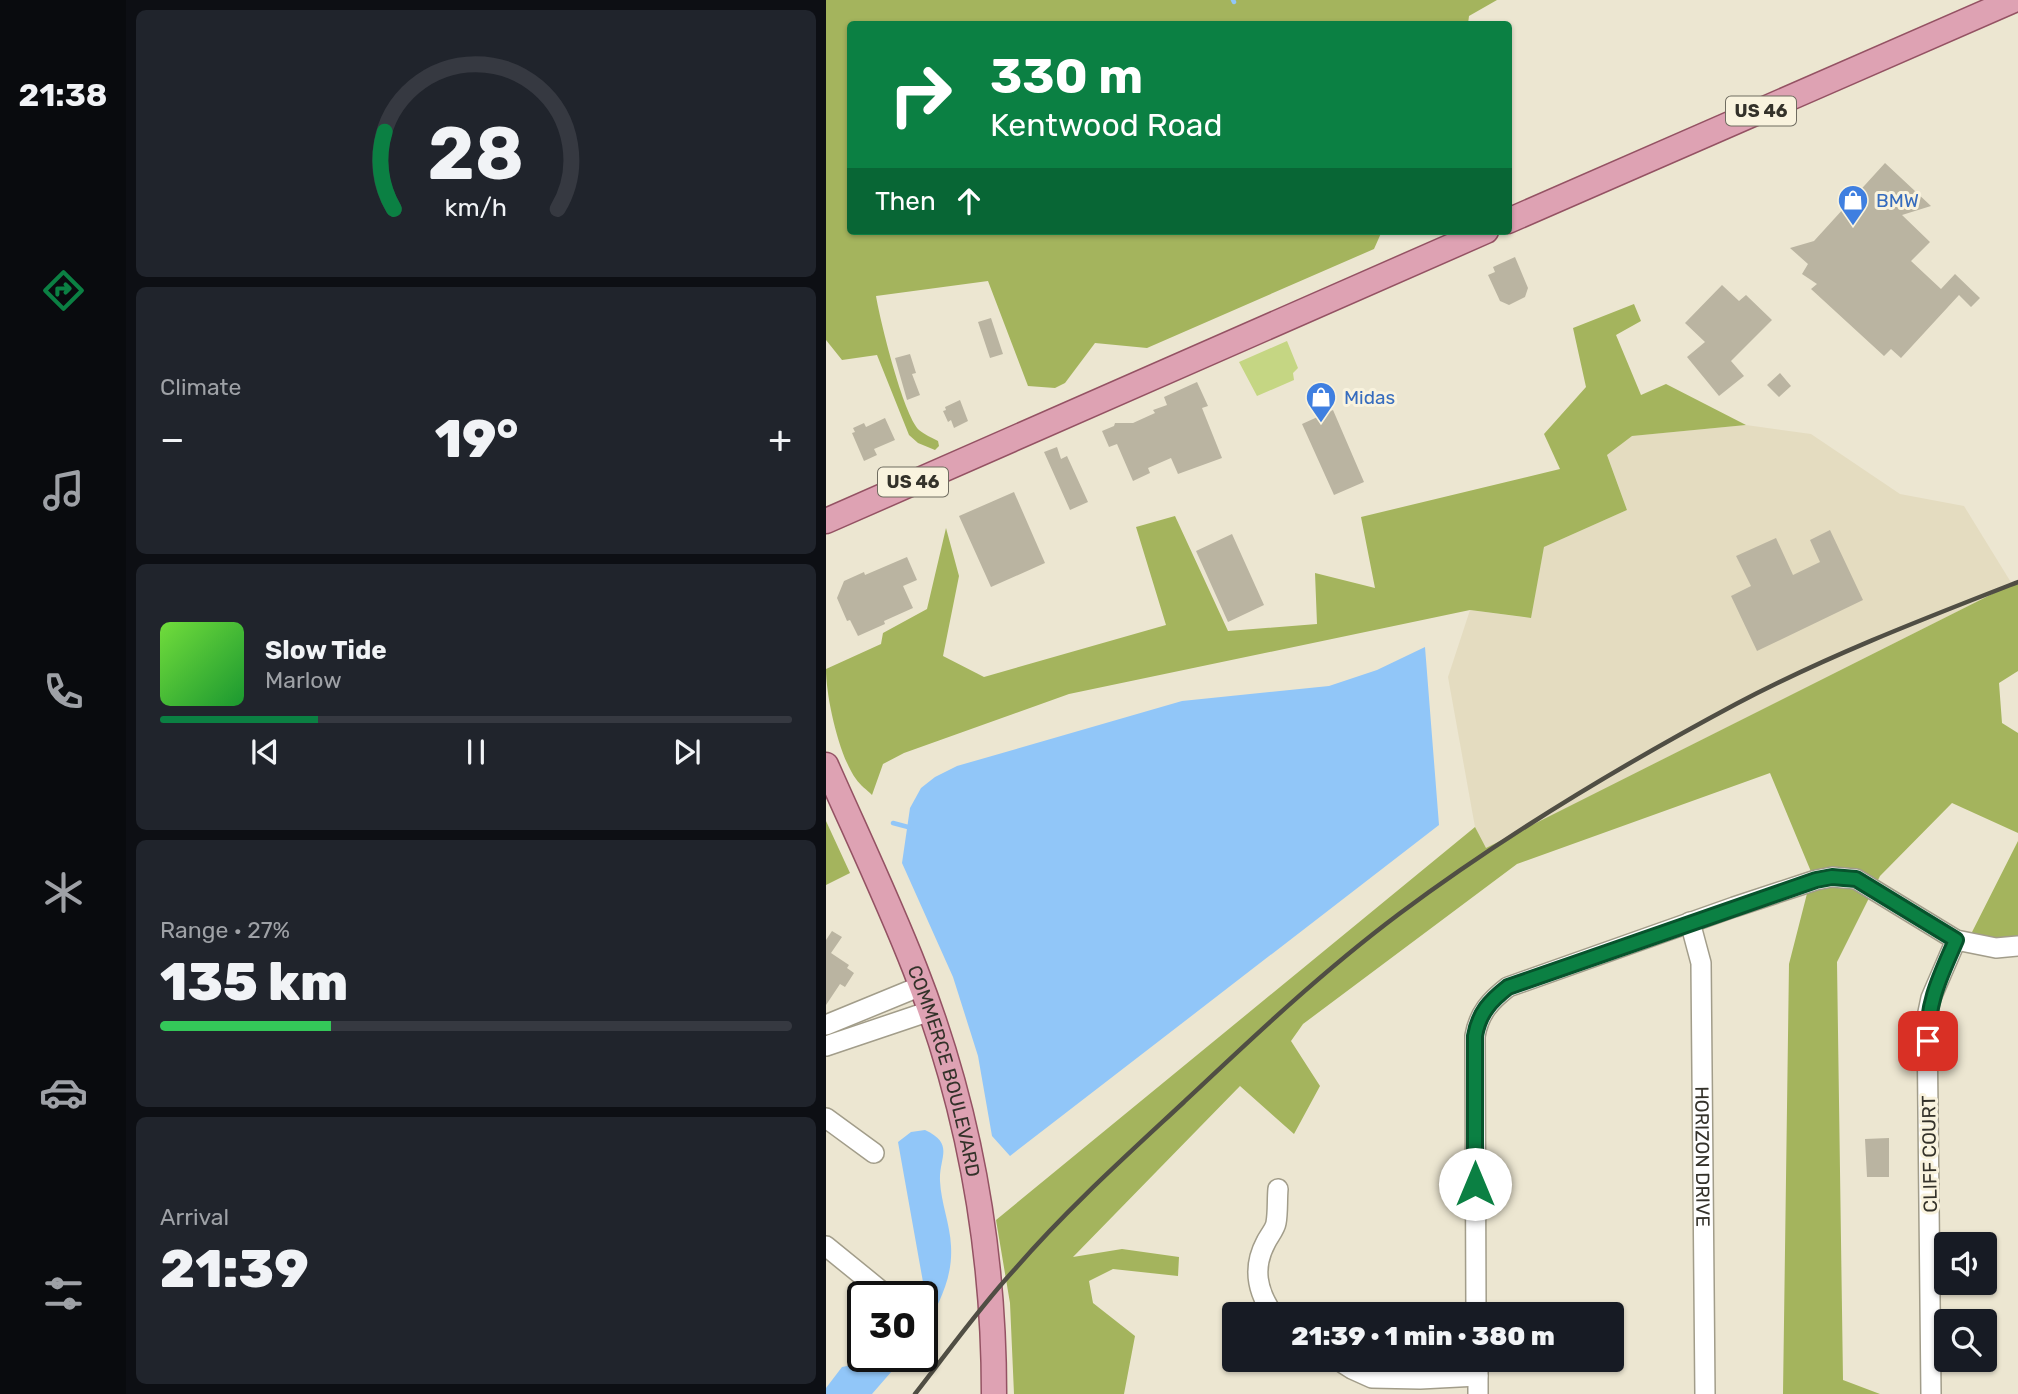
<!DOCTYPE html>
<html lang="en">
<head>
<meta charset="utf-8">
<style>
	:root { --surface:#171b24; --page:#20242c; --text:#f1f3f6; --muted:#9ea1a6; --line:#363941; --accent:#0b8043 }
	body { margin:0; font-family:Rubik,sans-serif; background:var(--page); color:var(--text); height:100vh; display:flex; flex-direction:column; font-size:26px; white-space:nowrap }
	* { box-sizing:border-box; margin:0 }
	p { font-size:23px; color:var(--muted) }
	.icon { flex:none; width:38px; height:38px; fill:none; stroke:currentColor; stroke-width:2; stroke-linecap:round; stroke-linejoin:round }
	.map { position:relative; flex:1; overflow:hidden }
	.details { display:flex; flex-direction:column; gap:10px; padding:10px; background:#0d0f14; width:700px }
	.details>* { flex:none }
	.top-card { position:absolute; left:21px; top:21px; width:665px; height:214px; border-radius:7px; box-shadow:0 2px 5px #0004; background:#0b8043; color:#fff; overflow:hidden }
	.fabs { position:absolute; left:1108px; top:1232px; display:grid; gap:14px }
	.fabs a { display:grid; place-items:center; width:63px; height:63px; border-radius:7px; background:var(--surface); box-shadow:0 2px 5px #0004; font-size:35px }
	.speed { position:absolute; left:21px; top:1281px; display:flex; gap:14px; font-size:35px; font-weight:700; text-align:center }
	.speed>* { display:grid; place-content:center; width:91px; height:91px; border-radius:50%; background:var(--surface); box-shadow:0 2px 5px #0004; line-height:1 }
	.speed .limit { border:4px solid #111; border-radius:10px; background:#fff; color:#111 }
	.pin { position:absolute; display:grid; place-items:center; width:60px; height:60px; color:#fff; margin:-30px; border-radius:14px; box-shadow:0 4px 10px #0006 }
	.me { position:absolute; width:77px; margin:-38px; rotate:0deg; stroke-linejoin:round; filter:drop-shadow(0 0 5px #0008) }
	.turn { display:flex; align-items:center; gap:24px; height:147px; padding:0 28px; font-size:32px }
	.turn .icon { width:91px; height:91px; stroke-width:2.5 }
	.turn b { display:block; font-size:49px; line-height:60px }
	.then { display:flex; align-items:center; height:66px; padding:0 28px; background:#0003; gap:14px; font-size:26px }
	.big { font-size:52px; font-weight:800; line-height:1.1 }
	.details .card { flex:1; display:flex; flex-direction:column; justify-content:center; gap:10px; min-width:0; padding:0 24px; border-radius:10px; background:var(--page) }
	.details .dial { align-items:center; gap:0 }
	.dial svg { height:182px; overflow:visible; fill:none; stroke:var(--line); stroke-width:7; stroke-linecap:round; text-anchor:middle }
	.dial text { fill:var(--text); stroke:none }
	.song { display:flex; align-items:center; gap:21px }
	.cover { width:84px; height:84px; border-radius:10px; background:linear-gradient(135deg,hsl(100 70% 55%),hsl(130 70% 35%)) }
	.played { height:7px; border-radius:4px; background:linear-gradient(90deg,var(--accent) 25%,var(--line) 25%) }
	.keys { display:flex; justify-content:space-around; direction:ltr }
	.heat { display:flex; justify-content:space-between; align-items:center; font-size:38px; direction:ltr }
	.charge { height:10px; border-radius:5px; background:linear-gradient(90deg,#34c759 27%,var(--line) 0) }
	.trip { position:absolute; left:396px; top:1302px; width:402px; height:70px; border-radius:7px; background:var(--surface); box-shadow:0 2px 5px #0004; font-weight:800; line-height:70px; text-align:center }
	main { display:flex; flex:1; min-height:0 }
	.dock { display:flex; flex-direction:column; width:126px; justify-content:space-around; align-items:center; background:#090b0e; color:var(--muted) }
	.dock .icon { width:49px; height:49px }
	.dock .active { color:var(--accent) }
	.dock b { font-size:32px; color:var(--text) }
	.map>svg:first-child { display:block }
	.built { fill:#e4dcc0 }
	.green { fill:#c5d683 }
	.forest { fill:#a4b45d }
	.water { fill:#91c6f8 }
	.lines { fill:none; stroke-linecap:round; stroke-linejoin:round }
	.stream { stroke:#91c6f8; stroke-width:4.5 }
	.building { fill:#bab4a1 }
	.minor-casing { stroke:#a29d8a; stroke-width:22 }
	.major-casing { stroke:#945263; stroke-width:27 }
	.minor { stroke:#fff; stroke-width:19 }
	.major { stroke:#dea2b3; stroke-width:24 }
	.rail { stroke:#504e44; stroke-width:4.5 }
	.route-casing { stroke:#07532c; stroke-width:18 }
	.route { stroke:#0b8043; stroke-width:12 }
	.labels { text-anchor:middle; stroke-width:6; stroke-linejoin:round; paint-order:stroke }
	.shield { fill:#f9f3de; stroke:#6f6c60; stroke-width:2 }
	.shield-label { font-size:18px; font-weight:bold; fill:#34322a }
	.shop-label { font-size:19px; fill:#366cbe; stroke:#f9f3de; text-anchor:start }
	.street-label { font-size:19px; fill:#34322a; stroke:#f9f3de }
</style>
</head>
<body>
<main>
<nav class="dock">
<b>21:38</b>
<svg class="icon active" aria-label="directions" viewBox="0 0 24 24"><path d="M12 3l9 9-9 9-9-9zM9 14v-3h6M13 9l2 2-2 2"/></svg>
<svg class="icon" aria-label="music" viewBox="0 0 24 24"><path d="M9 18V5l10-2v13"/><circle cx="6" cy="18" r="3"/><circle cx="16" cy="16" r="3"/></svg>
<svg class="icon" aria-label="phone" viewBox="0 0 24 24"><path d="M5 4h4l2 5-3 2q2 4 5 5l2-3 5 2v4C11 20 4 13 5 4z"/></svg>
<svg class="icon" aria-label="climate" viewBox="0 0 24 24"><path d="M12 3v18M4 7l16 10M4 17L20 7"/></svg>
<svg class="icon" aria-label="car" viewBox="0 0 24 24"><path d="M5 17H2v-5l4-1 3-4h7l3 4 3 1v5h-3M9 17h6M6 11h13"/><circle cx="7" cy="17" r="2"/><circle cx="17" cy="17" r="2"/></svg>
<svg class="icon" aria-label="filters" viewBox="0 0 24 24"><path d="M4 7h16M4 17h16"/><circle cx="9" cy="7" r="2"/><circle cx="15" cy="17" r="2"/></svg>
</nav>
<section class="details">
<div class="card dial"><svg viewBox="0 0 100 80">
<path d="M14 69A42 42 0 1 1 86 69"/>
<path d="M14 69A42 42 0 0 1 10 35" stroke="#0b8043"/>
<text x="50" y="56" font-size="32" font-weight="700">28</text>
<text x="50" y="72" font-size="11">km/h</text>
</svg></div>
<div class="card"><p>Climate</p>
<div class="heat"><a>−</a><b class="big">19°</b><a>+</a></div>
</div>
<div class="card">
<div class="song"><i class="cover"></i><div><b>Slow Tide</b><p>Marlow</p></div></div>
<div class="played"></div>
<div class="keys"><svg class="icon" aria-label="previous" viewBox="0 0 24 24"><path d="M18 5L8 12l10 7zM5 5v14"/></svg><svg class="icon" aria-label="pause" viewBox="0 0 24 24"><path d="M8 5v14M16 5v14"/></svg><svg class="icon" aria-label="next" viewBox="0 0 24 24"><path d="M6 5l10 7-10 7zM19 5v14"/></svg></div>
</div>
<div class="card"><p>Range · 27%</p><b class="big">135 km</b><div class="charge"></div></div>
<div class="card"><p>Arrival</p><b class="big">21:39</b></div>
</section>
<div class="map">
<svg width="1192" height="1394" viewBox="0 0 1192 1394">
	<rect width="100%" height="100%" fill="#ece6d1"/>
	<!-- built -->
	<path class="built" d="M920,425L985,434L1074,494L1138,506L1186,584L659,849L649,827L622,677L644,610L704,618L718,547L801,510L781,455L805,436Z"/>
	<!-- green -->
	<path class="green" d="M461,341L472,368L467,373L468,380L431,396L413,362Z"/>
	<!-- forest -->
	<path class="forest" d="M0,0H671L643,16L642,24H24V231H556L548,249L321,348L269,343L239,383L229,388L202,386L162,281L50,296C54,320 77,414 93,430C98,434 106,438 112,441L113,446L109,450L92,443L83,435L51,355L16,360L0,340Z
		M808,304L815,321L790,335L815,395L840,384L920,425L806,436L781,455L801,510L718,547L705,618L644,610L243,694L78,753L57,764L46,795C41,790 34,785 30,779C13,756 0,697 0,669L55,644L57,633L101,609L120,528L133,576L117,656L158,677L340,625L310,527L349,516L402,631L491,624L489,573L549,588L535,517L734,469L718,434L760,387L747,328Z
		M1192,581V671L1173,683L1176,723L1192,733V833L1126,803L1054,876L1011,962L1017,1380L1054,1394H957L963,964L986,874L944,773L691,864L477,1024L465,1041L494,1086L468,1134L414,1086L247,1257L296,1249L353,1257L352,1276L287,1269L263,1281L267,1303L309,1336L298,1394H188L184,1303L170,1220L649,827L660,848Z
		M0,821L24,873L0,885Z
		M1192,841V937L1142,940Z"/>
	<!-- water -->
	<path class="water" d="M599,647L613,825L184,1156L166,1136L152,1056L127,977L76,863L84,808L95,788L109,777L131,766L356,701L503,686L551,670Z
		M99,1130C129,1144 113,1157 114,1181C115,1203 124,1224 125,1246C127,1279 112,1306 96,1333V1297H89L97,1282L72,1142L85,1132Z
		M51,1356H79L46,1394H0V1388L16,1367L47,1361Z"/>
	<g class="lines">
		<!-- stream -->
		<path class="stream" d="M407,0L408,2
			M67,823L82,827"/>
	</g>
	<!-- building -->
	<path class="building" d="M1059,163L1105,206L1076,215L1104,242L1085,261L1115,289L1129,274L1154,298L1145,307L1133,295L1075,358L1065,349L1058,356L985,289L991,284L976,274L982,264L964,248L988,241Z
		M689,257L702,288L699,297L683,305L674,301L662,275L669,272L667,267Z
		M896,285L913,301L920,295L946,320L905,361L918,376L893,396L861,357L879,342L859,323Z
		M165,318L177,354L164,358L152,322Z
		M84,354L90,373L86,374L94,395L81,400L69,358Z
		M954,373L965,386L953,397L941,385Z
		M371,382L382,406L376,408L396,458L352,474L345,458L322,468L324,473L307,481L291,444L283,447L276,431L288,426L289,423H307L329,413L327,410L341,405L338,397Z
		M134,400L142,421L128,428L125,420L122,422L117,411L120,410L119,407Z
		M507,410L538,482L508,495L476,424Z
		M59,418L69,440L48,449L51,455L38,461L26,433L29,432L27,428L38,423L40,427Z
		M231,447L235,459L241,456L262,502L244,510L218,452Z
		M188,492L219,563L165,587L133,516Z
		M1004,530L1037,600L931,651L905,596L925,586L910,556L950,538L967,575L994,562L984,540Z
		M406,534L438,605L402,622L370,551Z
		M81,557L91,580L77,586L87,608L58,621L59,624L32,636L24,620L21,621L11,598L18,581L38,572L39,575Z
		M6,931L16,937L5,953L23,965L21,968L28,973L19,987L14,984L0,1005V940Z
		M1063,1138V1177H1041L1039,1139Z"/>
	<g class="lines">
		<!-- minor casing -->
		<g class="minor-casing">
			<g id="minor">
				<path id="s1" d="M864,922L875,963L879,1394"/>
				<path d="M0,1025L95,986"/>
				<path d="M0,1046L104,1011"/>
				<path d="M0,1118L48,1153"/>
				<path d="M0,1246L54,1290"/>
				<path d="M447,1314C431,1291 426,1268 440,1242C443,1236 449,1229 450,1223C452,1212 451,1200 452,1189"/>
				<path d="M650,1314L649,1036C653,1013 664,1001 682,987L908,907L990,880L1006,877L1030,879L1130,940L1170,948L1192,946"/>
				<path d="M512,1360L526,1369L546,1378L594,1379L652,1376"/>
				<path d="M652,1360V1394"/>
				<path d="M1105,1394L1101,1017L1105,998L1130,940"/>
			</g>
		</g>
		<!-- major casing -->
		<g class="major-casing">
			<g id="major">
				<path d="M682,221L1188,0"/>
				<path d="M0,521L660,231"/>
				<path id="s2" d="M0,765C30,833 62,900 89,969C142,1104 168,1249 168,1394"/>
			</g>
		</g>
		<!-- minor -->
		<use href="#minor" class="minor"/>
		<!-- major -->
		<use href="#major" class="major"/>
		<!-- rail -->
		<path class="rail" d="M89,1394C122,1352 153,1308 189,1269C241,1209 300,1156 358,1102C427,1037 497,971 573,914C679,835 794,766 910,704C1001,656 1097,619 1192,582"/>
	</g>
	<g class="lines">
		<!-- route casing -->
		<g class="route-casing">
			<path id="route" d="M649,1184V1036C653,1013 664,1001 682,987L990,880L1006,877L1030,879L1130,940C1115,975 1101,1001 1102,1041"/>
		</g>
		<!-- route -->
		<use href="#route" class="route"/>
	</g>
	<!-- icons -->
	<defs>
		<g id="shop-pin" transform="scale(1.575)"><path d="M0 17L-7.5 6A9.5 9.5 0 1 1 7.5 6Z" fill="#3f7fe0" stroke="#f9f3de"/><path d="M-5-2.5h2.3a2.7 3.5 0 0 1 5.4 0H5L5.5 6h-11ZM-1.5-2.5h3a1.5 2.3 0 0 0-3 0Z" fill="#fff"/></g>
	</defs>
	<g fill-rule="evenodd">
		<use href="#shop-pin" x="1027" y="200"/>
		<use href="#shop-pin" x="495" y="397"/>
	</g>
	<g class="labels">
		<!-- shield labels -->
		<g class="shield">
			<rect x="900" y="96.5" width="70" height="29" rx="5"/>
			<rect x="52" y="467.5" width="70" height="29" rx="5"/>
		</g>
		<g class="shield-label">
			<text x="935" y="117">US 46</text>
			<text x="87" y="488">US 46</text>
		</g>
		<!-- shop labels -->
		<g class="shop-label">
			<text x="1050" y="207">BMW</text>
			<text x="518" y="404">Midas</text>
		</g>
		<!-- street labels -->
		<g class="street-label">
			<text dy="7" stroke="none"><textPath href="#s2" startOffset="329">COMMERCE BOULEVARD</textPath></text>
			<text transform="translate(1103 1154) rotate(-91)" y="7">CLIFF COURT</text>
			<text dy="7" stroke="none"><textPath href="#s1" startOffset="236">HORIZON DRIVE</textPath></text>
		</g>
	</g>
</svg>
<div class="fabs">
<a><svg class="icon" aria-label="sound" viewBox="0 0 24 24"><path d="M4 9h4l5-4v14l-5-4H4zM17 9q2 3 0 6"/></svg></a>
<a><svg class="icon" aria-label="search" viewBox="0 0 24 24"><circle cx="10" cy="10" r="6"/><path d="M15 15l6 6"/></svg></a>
</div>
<div class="speed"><div class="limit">30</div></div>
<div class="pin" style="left:1102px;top:1041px;background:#d93025"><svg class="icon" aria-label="arrive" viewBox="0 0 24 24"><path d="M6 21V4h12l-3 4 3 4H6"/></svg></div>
<svg class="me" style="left:649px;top:1184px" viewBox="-20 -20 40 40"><circle r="19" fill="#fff"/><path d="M0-13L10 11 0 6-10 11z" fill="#0b8043"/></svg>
<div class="trip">21:39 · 1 min · 380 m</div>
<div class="top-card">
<div class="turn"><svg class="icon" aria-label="right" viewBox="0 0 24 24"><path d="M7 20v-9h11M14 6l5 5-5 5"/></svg><div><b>330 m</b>Kentwood Road</div></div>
<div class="then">Then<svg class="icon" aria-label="ahead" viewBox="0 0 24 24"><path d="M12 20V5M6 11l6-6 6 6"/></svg></div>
</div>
</div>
</main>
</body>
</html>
